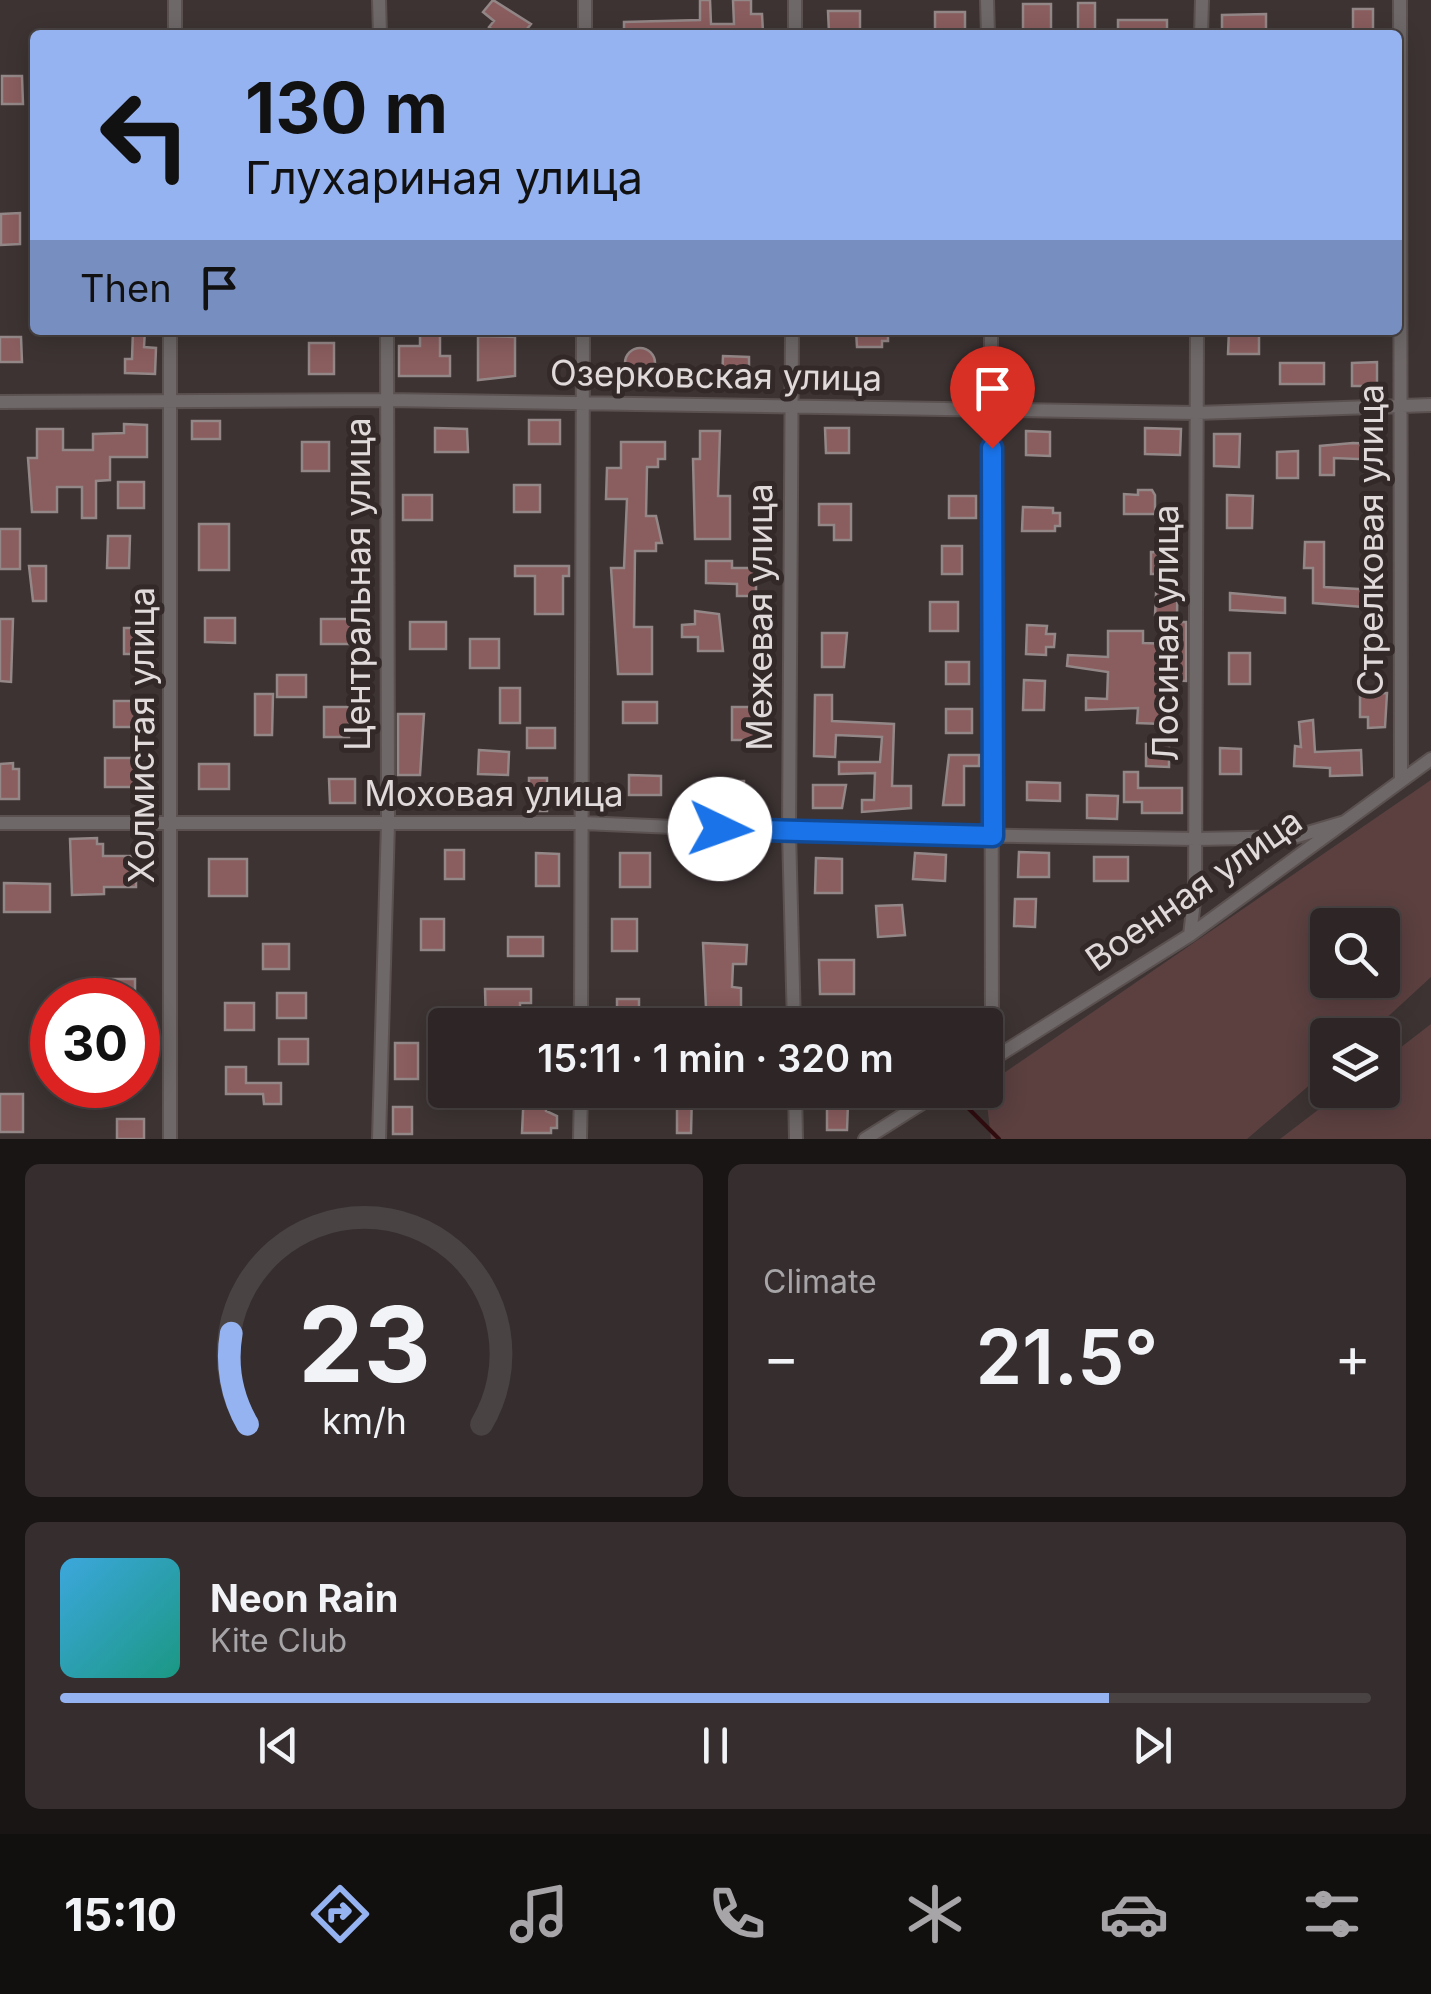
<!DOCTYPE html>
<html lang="en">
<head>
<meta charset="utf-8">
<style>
	:root { --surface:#2e2626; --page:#362e2e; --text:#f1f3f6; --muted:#a7a5a7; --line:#494343; --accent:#95b2f1 }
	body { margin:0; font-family:Inter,sans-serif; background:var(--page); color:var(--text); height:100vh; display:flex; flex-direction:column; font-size:38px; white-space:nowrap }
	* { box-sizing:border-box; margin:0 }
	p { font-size:32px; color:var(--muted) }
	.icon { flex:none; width:55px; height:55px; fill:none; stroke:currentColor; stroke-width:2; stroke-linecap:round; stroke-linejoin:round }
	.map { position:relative; height:1139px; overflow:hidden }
	.panel { display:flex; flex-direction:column; gap:25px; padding:25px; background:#191515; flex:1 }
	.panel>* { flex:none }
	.banner { position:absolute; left:30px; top:30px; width:1372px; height:305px; border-radius:10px; box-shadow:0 5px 25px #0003,0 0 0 2px var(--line); background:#95b2f1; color:#111; overflow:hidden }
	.tools { position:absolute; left:1310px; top:908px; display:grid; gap:20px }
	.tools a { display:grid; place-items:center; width:90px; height:90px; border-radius:10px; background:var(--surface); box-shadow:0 5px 25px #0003,0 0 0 2px var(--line); font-size:50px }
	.speed { position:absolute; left:30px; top:978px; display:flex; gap:20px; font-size:50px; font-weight:700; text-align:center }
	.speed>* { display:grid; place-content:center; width:130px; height:130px; border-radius:50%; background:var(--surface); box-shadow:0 5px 25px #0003,0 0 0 2px var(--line); line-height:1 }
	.speed .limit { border:15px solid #d22; background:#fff; color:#111 }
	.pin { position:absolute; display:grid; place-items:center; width:85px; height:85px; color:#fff; margin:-102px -42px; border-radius:50% 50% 50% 0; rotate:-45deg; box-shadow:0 0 10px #0007 }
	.pin .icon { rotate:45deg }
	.me { position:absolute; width:110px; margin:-55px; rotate:93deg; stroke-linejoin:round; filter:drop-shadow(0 0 8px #0008) }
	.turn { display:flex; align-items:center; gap:35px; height:210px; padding:0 50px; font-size:45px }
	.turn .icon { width:130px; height:130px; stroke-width:2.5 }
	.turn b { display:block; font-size:70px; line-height:85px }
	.then { display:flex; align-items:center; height:95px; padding:0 50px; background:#0003; gap:20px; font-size:38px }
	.big { font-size:75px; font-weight:600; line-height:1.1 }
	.panel .tile { flex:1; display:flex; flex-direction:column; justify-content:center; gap:15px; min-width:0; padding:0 35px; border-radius:15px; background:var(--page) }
	.panel .dial { align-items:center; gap:0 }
	.dial svg { height:260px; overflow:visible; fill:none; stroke:var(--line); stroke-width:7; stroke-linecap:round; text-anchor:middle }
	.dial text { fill:var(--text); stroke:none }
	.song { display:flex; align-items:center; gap:30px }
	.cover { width:120px; height:120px; border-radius:15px; background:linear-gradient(135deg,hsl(200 70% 55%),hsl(170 70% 35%)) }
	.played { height:10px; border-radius:5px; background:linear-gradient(90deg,var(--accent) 80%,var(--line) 80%) }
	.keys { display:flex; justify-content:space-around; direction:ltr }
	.heat { display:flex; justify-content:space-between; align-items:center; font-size:55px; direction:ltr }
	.panel .tiles { flex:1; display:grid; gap:25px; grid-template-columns:1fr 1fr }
	.tile:last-child { grid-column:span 2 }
	.trip { position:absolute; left:428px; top:1008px; width:575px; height:100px; border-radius:10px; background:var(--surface); box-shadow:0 5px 25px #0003,0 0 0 2px var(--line); font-weight:600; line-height:100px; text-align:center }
	.tabs { display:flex; height:160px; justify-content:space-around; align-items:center; background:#120f0f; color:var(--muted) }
	.tabs .icon { width:70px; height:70px }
	.tabs .selected { color:var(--accent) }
	.tabs b { font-size:45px; color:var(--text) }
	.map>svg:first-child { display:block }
	.green { fill:#5c4040; fill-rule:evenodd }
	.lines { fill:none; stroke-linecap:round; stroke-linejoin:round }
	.stream { stroke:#300c0f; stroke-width:4 }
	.building { fill:#8a5d5e; stroke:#948787; stroke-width:2.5 }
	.street-casing { stroke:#5b5151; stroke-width:16 }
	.street { stroke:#6e6868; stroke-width:12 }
	.route-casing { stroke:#114b97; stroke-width:25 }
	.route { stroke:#1a73e8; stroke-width:18 }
	.labels { text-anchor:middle; stroke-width:10; stroke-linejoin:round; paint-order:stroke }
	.street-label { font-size:35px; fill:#e1dada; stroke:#332929 }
</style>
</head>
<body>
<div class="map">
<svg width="1431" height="1139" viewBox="0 0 1431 1139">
	<rect width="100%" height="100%" fill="#3d3333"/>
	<!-- green -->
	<path class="green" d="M1431,780V977L1368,1035H1328L1327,1070L1247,1139H991L985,1086ZM1328,925H1382V980H1328Z
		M1431,1024V1139H1280L1344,1090H1382L1383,1061Z"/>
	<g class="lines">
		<!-- stream -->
		<path class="stream" d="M955,1095L999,1139"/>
	</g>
	<!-- building -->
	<path class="building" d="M493,0L531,24L522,35H498L489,27L494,21L483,12Z
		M700,0H710L711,24H734L733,0H751V14H762L763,32L624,35V22L700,20Z
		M1078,3H1095V35H1078Z
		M1023,4H1051V35H1023Z
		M1353,9H1373V35H1353Z
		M828,11H860V33H829Z
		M935,12H965V31H935Z
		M1266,14V35H1222V15Z
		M1118,20H1167V35H1118Z
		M2,76H22L23,104H2Z
		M20,213V244L1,245V214Z
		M133,330H145L144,347L156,348L155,374L125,373V359H132Z
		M420,330H440V356H450V376H399V346H420Z
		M856,330H888V341H882V347H857Z
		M1229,330H1259V354H1228Z
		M478,336L515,337V376L478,380Z
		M0,337H21L22,362H0Z
		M309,343H334V374H309Z
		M625 363a15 15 0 1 1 30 0a15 15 0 1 1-30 0Z
		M723,356L749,357V368H742L741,383L722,382Z
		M1377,362V386H1352V363Z
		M1280,363H1324V384H1280Z
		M529,420H560V444H529Z
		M192,421H220V439H192Z
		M124,424L147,425V457H110V480L96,481V518H82V487H57V512H32L28,458H37V429H63V450H93V434L124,433Z
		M435,428L467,429L468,452H435Z
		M825,428H849V453H826Z
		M1145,428L1181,429L1180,455L1145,454Z
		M700,431H720L718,496H730V539H695L693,459H700Z
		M1026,431L1050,432V456L1026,455Z
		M1214,434H1240L1239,467L1214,466Z
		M302,442H329V471H302Z
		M621,442H665V459H658V467H647L646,516H656L662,543H656V551H635L634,627H652V674H618L611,568H624L627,499H606L607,468H621Z
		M1353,443L1382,444V460L1334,458V475H1320V446Z
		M1298,451V478H1277V452Z
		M118,482H144V508H118Z
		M514,485H540V512H514Z
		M1138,490H1152L1155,495V514H1124V494L1138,495Z
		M403,495H432V520H403Z
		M1227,495L1253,496L1252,528H1227Z
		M949,496H976V518H949Z
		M819,504H851V540H834V525H819Z
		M1023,507L1053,508V513H1060V526H1055V531H1022Z
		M1380,508L1382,540L1365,541L1364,509Z
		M199,524H229V570H199Z
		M0,529H20V569H0Z
		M108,536H130L129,568H107Z
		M1305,542H1324V587L1375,590V608L1313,603V568H1304Z
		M942,546H962V574H942Z
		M1151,552L1178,553L1177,616L1155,615L1157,574H1151Z
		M706,561H732V568H756V596H737V584L706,583Z
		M29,566H46V601H33Z
		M515,566H569V576H563V614H535V576H515Z
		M1230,593L1285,598V613L1230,610Z
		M930,602H958V631H930Z
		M695,611L719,614L723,651H698V637H682V625L695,624Z
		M205,618H235V643L205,642Z
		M0,619H13L11,682L0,681Z
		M321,619H351V644H321Z
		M410,622H446V649H410Z
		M1172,622H1186V681L1165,680L1163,724L1137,723L1138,708L1086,710V698L1107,699L1108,672L1067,666L1068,655L1108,657V631H1143V643L1172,644Z
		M1027,625L1047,626L1046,634H1055L1054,647H1046V655L1026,654Z
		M124,628H148L147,654H124Z
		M822,633H847L844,667H822Z
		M470,639H499V668H470Z
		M1229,653H1250V684H1229Z
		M946,662H969V684H946Z
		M277,675H306V697H277Z
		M1024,680L1045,681L1044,710H1023Z
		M500,688H520V723H500Z
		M1387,693L1385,727L1368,728V717H1360V694Z
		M255,694H273L272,735H255Z
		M815,695H832V721L894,724L892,786H911V808L862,812V800H874L875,773L839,774V762H880L882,737L836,735L835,757L814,756Z
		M114,701H137V727H114Z
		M623,702H657V723H623Z
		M324,707H349V737H324Z
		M732,707H755V740H732Z
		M946,709H972V733H946Z
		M398,714H424L420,775H398Z
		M1313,720L1315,752L1361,750L1362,775L1330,776V768L1294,766L1295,746L1301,747L1299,722Z
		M527,728H555V748H527Z
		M1146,744H1169V767L1146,766Z
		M1220,748L1241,749V774H1220Z
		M479,750L509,752L508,775L478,774Z
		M949,755H979V766H964V805H943Z
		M105,758H142V787H105Z
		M13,763V769H19V799H0V764Z
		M199,764H229V789H199Z
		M1124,772H1138V788H1182V813H1142V802H1124Z
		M629,775L661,776V795H629Z
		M529,778H547V811H529Z
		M329,779H355V803H330Z
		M706,781H744V805H706Z
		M1027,782L1060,783V801L1027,800Z
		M813,785H846L842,808H813Z
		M1087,795L1118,796L1117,819L1087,818Z
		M97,838V844H103V856H136V887H104V894L72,895L70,839Z
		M714,848H737V858L744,859V873L713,872Z
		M445,850H464V879H445Z
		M1019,852L1049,853V877H1018Z
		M536,853L559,854V886H536Z
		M620,853H650V887H620Z
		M915,853L946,855L945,881L913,879Z
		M1094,857H1128V881H1094Z
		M816,858L842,859V893H815Z
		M209,859H247V896H209Z
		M4,883L50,884V912H4Z
		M1015,899H1036L1035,927L1014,926Z
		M902,905L905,935L878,937L876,906Z
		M421,919H444V950H421Z
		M612,919H637V951H612Z
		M508,937H543V956H508Z
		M703,943L747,945L746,964H733L732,987L741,988V1013L773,1012L774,1025L712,1023V1008H706Z
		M263,944H289V969H263Z
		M819,960H854V994H820Z
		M95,979H135V1000H95Z
		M485,989H531V1003H520V1025H486Z
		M277,993H306V1018H277Z
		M617,999H639V1025H617Z
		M225,1003H254V1030H225Z
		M279,1039H308V1064H279Z
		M395,1043H418V1079H395Z
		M226,1067H246V1083H281V1104H264L263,1094H226Z
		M524,1090H546V1111L557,1116V1128H551V1133H522Z
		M655,1093H692L691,1133H677V1108L655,1107Z
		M0,1094H23V1132H0Z
		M827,1102L848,1103L847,1130H827Z
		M393,1107H412V1134H393Z
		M117,1119H144V1139H117Z"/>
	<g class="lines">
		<!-- street casing -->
		<g class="street-casing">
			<path id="street" d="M379,0L380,35
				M987,0L988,35
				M1400,0L1401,781
				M175,35V0
				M585,35V0
				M795,35V0
				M1201,35L1202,0
				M792,330L789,832L794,1025
				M991,330L992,1060
				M0,402L389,400L1196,413L1431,405
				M0,823H583L789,832L1196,839L1294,837L1345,822
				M1190,935L1195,893L1197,330
				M581,1025L583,330
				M988,1062L1190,935L1431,759
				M795,1090L796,1139
				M170,1139V330
				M379,1139L388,823L387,330
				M580,1139L581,1090
				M865,1139L943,1090"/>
		</g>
		<!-- street -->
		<use href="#street" class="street"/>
	</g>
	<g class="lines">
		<!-- route casing -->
		<g class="route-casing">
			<path id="route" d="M720,829L993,836L992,448"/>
		</g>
		<!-- route -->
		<use href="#route" class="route"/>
	</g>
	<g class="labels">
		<!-- street labels -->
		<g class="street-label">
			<text transform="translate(716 376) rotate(1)" y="12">Озерковская улица</text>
			<text transform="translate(1371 540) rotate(-90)" y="12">Стрелковая улица</text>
			<text transform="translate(358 584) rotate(-90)" y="12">Центральная улица</text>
			<text transform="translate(760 617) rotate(-90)" y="12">Межевая улица</text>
			<text transform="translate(1166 633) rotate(-90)" y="12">Лосиная улица</text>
			<text transform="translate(142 735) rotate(-90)" y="12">Холмистая улица</text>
			<text x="494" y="806">Моховая улица</text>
			<text transform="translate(1194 890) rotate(-35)" y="12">Военная улица</text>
		</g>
	</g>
</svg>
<div class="tools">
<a><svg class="icon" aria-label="search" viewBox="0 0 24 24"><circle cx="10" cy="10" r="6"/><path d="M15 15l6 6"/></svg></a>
<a><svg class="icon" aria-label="layers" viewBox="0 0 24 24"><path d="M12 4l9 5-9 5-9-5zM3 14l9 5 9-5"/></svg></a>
</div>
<div class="speed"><div class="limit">30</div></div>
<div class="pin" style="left:992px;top:448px;background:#d93025"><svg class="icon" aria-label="arrive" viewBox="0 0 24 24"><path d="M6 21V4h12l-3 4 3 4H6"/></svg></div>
<svg class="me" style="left:720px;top:829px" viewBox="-20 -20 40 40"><circle r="19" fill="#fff"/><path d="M0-13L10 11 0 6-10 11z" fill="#1a73e8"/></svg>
<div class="trip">15:11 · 1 min · 320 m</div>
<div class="banner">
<div class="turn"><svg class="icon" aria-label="left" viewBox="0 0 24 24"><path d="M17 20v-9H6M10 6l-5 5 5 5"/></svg><div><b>130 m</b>Глухариная улица</div></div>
<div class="then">Then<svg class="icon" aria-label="arrive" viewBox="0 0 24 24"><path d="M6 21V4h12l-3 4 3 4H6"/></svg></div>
</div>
</div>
<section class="panel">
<div class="tiles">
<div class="tile dial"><svg viewBox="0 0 100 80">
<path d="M14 69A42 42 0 1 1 86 69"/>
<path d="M14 69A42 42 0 0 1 9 41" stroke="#95b2f1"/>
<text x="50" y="56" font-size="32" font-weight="700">23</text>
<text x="50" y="72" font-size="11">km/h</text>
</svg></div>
<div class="tile"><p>Climate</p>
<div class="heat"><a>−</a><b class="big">21.5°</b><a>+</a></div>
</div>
<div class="tile">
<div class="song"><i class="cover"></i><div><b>Neon Rain</b><p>Kite Club</p></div></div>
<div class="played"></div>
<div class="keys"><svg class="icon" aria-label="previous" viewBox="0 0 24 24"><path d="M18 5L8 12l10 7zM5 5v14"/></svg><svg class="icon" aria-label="pause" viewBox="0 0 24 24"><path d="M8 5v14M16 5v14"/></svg><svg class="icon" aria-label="next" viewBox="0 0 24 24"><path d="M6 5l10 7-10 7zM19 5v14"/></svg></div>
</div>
</div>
</section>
<nav class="tabs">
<b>15:10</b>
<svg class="icon selected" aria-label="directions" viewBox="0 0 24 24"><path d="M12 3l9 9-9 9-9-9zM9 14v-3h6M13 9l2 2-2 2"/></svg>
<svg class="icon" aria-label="music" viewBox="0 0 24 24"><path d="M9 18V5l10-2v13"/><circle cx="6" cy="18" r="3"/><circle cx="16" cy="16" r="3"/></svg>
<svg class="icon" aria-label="phone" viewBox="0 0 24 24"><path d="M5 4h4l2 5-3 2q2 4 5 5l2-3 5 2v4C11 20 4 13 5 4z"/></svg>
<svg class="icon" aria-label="climate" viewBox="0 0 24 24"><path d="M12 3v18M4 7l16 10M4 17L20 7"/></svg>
<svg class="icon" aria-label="car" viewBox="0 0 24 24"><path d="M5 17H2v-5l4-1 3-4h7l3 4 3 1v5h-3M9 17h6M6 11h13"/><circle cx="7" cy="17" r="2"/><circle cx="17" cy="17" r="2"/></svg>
<svg class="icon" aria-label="filters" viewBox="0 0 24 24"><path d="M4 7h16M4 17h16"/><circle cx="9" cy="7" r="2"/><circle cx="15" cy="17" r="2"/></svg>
</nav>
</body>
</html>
